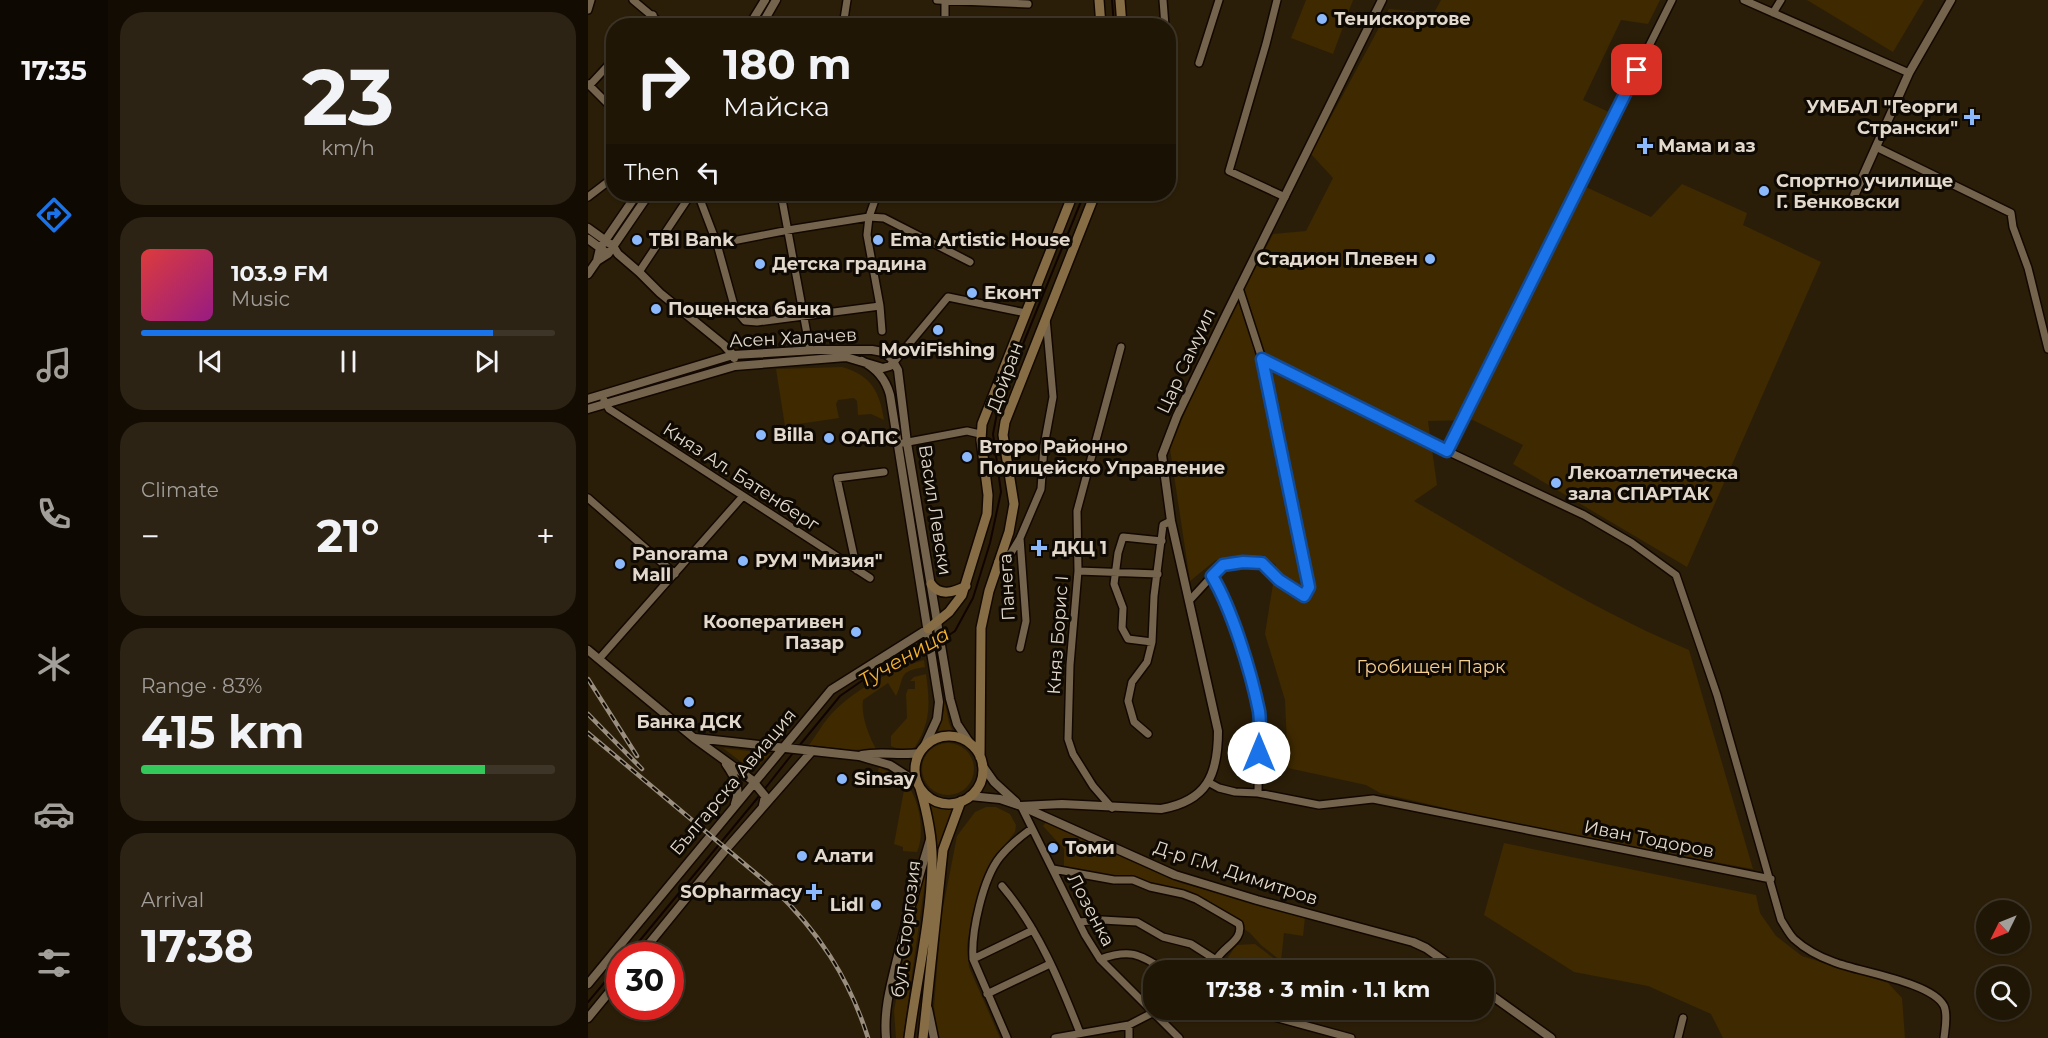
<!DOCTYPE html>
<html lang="en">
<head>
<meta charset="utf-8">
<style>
	:root { --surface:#201606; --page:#2d2314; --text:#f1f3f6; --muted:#a29f9b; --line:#3d3528; --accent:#1a73e8 }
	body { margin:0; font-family:Montserrat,sans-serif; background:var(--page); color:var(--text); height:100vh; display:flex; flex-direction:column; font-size:22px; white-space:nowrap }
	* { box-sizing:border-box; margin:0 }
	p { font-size:20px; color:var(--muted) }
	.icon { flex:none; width:33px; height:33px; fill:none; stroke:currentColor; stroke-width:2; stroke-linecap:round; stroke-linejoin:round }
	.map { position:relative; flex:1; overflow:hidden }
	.panel { display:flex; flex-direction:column; gap:12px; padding:12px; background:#120c03; width:480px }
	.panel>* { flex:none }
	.hud { position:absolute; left:18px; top:18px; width:570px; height:183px; border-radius:24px; box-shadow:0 2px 4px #0004,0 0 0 2px var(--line); background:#201606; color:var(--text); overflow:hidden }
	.needle { width:39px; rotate:227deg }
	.buttons { position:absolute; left:1388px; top:900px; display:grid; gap:12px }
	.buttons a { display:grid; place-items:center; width:54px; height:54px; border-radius:50%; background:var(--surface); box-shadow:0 2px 4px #0004,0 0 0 2px var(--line); font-size:30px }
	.speed { position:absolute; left:18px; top:942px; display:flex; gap:12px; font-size:30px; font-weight:700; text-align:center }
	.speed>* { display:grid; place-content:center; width:78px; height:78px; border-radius:50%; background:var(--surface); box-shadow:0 2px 4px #0004,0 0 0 2px var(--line); line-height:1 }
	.speed .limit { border:9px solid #d22; background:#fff; color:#111 }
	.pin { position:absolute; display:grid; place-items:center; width:51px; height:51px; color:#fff; margin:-26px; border-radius:12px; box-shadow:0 3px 9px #0006 }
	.me { position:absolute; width:66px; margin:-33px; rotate:0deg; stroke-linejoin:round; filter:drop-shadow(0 0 4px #0008) }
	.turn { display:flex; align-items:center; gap:21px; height:126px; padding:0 18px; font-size:27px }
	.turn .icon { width:78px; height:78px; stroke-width:2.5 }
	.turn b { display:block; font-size:42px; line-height:51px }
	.then { display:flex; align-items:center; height:57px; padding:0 18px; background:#0003; gap:12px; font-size:22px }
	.big { font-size:45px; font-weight:700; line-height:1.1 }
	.panel .widget { flex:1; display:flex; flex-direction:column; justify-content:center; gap:9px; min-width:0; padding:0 21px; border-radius:24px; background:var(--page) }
	.panel .dial { align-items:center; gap:0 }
	.dial b { font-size:78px; line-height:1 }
	.song { display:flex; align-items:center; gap:18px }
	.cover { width:72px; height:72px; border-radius:9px; background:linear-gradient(135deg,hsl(0 70% 55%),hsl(310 70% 35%)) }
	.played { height:6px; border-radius:3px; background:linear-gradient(90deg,var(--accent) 85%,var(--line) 85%) }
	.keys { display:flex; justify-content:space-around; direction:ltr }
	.heat { display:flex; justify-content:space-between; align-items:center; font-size:33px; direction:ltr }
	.charge { height:9px; border-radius:4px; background:linear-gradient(90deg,#34c759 83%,var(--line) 0) }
	.trip { position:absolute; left:555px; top:960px; width:351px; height:60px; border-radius:24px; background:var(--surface); box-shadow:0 2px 4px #0004,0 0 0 2px var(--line); font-weight:700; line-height:60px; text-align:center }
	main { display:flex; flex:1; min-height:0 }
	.tab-bar { display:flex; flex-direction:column; width:108px; justify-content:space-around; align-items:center; background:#0d0902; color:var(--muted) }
	.tab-bar .icon { width:42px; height:42px }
	.tab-bar .active { color:var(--accent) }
	.tab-bar b { font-size:27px; color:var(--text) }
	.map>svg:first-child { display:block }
	.green { fill:#3e2900 }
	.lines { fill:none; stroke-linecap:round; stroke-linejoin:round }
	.stream { stroke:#110400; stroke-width:2 }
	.minor-casing { stroke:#130800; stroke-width:10 }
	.tertiary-casing { stroke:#130800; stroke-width:11 }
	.secondary-casing { stroke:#130800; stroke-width:12 }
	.minor { stroke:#74644d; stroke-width:7 }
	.tertiary { stroke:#74644d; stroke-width:8 }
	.secondary { stroke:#866d45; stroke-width:9 }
	.rail-casing { stroke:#9a8f7f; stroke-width:4.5 }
	.rail { stroke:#0f0903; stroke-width:2; stroke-dasharray:7; stroke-linecap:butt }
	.route-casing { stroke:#114b97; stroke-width:15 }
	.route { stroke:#1a73e8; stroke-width:10 }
	.poi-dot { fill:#8cb9fc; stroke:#0f0903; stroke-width:2 }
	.labels { text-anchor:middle; stroke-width:6; stroke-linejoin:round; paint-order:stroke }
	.poi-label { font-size:18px; font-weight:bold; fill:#e2d9cc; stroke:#0f0903; text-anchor:start }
	.street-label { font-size:18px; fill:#e2d9cc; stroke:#0f0903 }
	.park-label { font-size:18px; fill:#f6ce8f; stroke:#0f0903 }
	.water-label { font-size:20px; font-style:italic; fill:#f5b233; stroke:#0f0903 }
</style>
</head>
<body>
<main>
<nav class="tab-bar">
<b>17:35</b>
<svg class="icon active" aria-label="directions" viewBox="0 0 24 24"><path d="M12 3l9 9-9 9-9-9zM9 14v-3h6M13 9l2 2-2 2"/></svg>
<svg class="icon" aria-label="music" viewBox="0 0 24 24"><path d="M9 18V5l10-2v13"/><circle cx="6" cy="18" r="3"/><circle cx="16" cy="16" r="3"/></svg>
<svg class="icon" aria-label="phone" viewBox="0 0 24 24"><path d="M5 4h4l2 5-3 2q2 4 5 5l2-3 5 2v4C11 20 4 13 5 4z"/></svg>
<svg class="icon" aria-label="climate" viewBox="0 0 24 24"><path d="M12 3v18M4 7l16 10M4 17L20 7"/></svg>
<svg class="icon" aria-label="car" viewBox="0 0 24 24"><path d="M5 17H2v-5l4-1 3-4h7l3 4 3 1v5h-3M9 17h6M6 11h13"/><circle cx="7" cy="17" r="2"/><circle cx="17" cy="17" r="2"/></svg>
<svg class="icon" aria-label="filters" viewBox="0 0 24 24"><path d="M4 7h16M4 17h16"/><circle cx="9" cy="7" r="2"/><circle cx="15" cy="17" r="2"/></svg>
</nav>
<section class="panel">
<div class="widget dial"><b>23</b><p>km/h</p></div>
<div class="widget">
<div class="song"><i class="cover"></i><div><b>103.9 FM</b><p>Music</p></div></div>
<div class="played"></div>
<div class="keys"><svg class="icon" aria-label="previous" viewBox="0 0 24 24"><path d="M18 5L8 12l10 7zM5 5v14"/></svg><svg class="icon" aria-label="pause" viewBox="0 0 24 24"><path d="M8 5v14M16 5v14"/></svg><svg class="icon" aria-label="next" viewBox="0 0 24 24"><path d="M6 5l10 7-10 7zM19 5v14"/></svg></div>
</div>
<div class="widget"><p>Climate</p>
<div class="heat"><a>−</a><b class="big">21°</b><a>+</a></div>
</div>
<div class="widget"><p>Range · 83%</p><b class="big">415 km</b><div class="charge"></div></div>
<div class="widget"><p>Arrival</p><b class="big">17:38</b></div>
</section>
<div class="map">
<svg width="1460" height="1038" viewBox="0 0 1460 1038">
	<rect width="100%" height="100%" fill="#2b1e08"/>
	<!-- green -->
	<path class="green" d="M718,0H765L745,54L703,38Z
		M853,0H1072L1060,24L1033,20L995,100L1023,113L985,181L1063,217L1094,184L1159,213L1155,225L1233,262L1099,567L925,464L935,445L885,420L840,421L849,485L826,501C916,553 1005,610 1101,650L1165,869L956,831L792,793L778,785L700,768L697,700L677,634L688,565L675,555L628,560L602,581L582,449L604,395L637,326L685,234L718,231L745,178L723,154L801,9L846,13Z
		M1219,0H1336L1305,52Z
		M254,367C283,375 292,392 296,420L283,414L270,415L269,401L266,398L250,400L248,404L251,418L197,426L188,369Z
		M346,648L361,723L365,732L350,733L356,708Z
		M336,660L337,667C308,672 318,676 308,696L300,683L275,700C273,716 280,734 288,749L263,750L221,745C228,736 233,726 240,718C260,693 306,668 336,660Z
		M338,674C342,703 343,722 327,747C320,750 311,750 303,746V736L319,718L318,694L320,689H327V681H322L326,677Z
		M334 769a26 26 0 1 1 52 0a26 26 0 1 1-52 0Z
		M135,748L178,753L182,754L165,771Z
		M291,767C301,772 313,777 320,786C332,801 337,835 329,852L315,851V847L306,844L316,790L312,788V784L289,776Z
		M342,803L355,807H369L352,854L335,985H333L347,867Z
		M398,807H408L422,814L428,825L427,832L410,854L394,883L384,917L379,945L381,967L412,1038H350L346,1007L353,918L369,836L387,812Z
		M459,821L593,883L717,917L715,936L696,933L693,961L673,945L662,933L602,894L562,883L476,868V849L455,826Z
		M916,843L1168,895L1172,913L1188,936L1214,956L1300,983L1314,998L1317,1038H1135L1123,1014L1060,986L986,972L896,915Z
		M336,872L338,875L315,1038H308L306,1011L321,929Z
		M667,944L701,970H632L648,945Z
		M672,1010H719L716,1021Z"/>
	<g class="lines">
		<!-- stream -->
		<path class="stream" d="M524,0L526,26
			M355,639L367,631L385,598L402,543L413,492L405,434L409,413L431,354L496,194
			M211,746L252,696L288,671L339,646
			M175,791L205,753
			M39,956L172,795
			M0,1002L32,964"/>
		<!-- minor casing -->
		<g class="minor-casing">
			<path id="minor" d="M45,0L76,26
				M349,0L440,4
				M575,0L577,26
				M689,0L678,44L641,171L697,197
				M1156,0L1321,73
				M357,2V26
				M0,10L3,0
				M1185,13L1193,0
				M56,26L65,15
				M255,26L259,0
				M611,63L631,0
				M0,84L26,110
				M2,85L26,59
				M1288,147L1423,213L1425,227L1440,268L1460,349
				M110,194L129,244L147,309L157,321L169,322L292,306
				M193,194L222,350
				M289,194L281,217L279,235L292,306L294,331
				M0,197L26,177
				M129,244L206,229L281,217L296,218L382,262
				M51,272L103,194
				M651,288L674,359L721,587L716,596L691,580L674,563L655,562L635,565L624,576L634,593L656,656L671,713L670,793
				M674,359L859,451L996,515L1044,543L1088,575L1129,695L1193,920C1197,926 1201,934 1206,939C1217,949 1232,957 1246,962C1271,972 1344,982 1356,1006C1360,1015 1357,1029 1356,1038
				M306,362L360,297L438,313
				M16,400L21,409L282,578
				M315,443L379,431L392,434
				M859,451L1084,0
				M0,498L87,574
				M410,562L423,553L432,538
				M269,570L249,478L296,472
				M490,571L570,574
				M601,601L624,576
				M564,642L540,639L534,628L535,608L526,584L530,553L535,537L574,541
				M432,648L438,621L432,538L453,489L456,446L465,397L458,318
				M11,659L155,496
				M560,734L546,722L540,701L544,682L559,662L564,642L566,596L575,525L583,521
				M620,782L631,788L647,792L670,793L731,805L785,799L1183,879
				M433,806L497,935L512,959L591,1038
				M524,808L505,786L485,754L480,739L482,665L490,571L489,511L533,347
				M465,869L526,880H545L562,887L595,894L608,899L651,924C656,940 636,946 628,960L603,944L575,937L549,922L514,920L491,922
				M414,886C450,928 472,982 492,1033
				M385,959L445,930
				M512,959C541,949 551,953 576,970
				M621,970L628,960
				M399,994L462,964
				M661,1010L763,1038
				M541,1025V1038
				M419,1038L385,959C383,932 395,878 412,857C421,846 432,837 443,829
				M467,1038L541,1025L570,1010
				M1090,1038L1095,1018"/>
		</g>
		<!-- tertiary casing -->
		<g class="tertiary-casing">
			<path id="tertiary" d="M161,26L177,0
				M173,26L188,0
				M1262,205L1321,73L1363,0
				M0,228L25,246L30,254L51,272L72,293L136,345L145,355L146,358
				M0,239L15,250
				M9,261L12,248L49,194
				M0,274L9,261L20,254L61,194
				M274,361C288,368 298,380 302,395L351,702L349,719L337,745
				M0,399L145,355L228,350H284L295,352L303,358L310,370L319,443L362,699L369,724L381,742
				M0,409L147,366L258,357L295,368L302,366L306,362
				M0,650L106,738L164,780L177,796L175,805
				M107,738L271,756L302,765L330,783
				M274,755C292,751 312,756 331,753
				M138,764C147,777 153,788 147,804
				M394,765L406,782L428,802
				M382,796L412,799L433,806L587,875L669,900L825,942L838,948L869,970
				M433,806L474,804L573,809C619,801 630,775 630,731L583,521L574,455L576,450L589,416L637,317L794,0
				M51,956L140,847L224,751
				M0,984L243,690L340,629
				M896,990L963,1038
				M340,1009L346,1038
				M0,1018L32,979
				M298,1038C295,1007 305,977 312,947C321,911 331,876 342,840"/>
		</g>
		<!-- secondary casing -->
		<g class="secondary-casing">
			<path id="secondary" d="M511,0L513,26
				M532,0L534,26
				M343,584C352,597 366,592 378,586
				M340,629L361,612L374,595L399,514L400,495L393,440L394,424L485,194
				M327 770a34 34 0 1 1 68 0a34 34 0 1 1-68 0Z
				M392,757L393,628L401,591L421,532L426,504L415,435L417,422L507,194
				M321,1038C328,983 343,920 344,865C345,840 339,812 332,788
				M335,1038L355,850L373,801"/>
		</g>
		<!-- minor -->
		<use href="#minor" class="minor"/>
		<!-- tertiary -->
		<use href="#tertiary" class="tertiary"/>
		<!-- secondary -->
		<use href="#secondary" class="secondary"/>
		<!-- rail casing -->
		<g class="rail-casing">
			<path id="rail" d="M0,679L49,756
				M0,714L54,769
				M0,733L184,887C230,931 261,977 280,1038"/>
		</g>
		<!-- rail -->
		<use href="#rail" class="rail"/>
	</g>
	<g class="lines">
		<!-- route casing -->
		<g class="route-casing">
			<path id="route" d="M671,753C671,740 673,724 671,711C663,672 644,609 624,576L635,565L655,562L674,563L691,580L716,596L721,587L674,359L859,451L1049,70"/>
		</g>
		<!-- route -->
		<use href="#route" class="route"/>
	</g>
	<!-- markers -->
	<g class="poi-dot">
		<circle cx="734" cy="19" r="6"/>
		<path d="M1381 108h6v6h6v6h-6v6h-6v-6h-6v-6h6z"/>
		<path d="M1054 137h6v6h6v6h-6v6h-6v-6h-6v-6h6z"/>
		<circle cx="1176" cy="191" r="6"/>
		<circle cx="49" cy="240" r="6"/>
		<circle cx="290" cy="240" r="6"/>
		<circle cx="842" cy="259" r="6"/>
		<circle cx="172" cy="264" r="6"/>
		<circle cx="384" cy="293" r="6"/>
		<circle cx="68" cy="309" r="6"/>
		<circle cx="350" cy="330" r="6"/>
		<circle cx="173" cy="435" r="6"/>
		<circle cx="241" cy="438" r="6"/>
		<circle cx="379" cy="457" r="6"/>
		<circle cx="968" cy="483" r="6"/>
		<path d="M448 539h6v6h6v6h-6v6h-6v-6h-6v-6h6z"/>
		<circle cx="155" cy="561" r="6"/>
		<circle cx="32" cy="564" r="6"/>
		<circle cx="268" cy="632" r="6"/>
		<circle cx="101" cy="702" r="6"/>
		<circle cx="254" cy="779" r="6"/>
		<circle cx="465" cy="848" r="6"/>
		<circle cx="214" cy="856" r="6"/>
		<path d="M223 883h6v6h6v6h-6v6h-6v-6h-6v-6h6z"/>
		<circle cx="288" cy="905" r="6"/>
	</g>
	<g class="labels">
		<!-- poi labels -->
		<g class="poi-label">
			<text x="746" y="25">Тенискортове</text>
			<text x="1370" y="113" text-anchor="end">УМБАЛ "Георги<tspan x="1370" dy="21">Странски"</tspan></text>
			<text x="1070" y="152">Мама и аз</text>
			<text x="1188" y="187">Спортно училище<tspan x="1188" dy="21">Г. Бенковски</tspan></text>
			<text x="61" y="246">TBI Bank</text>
			<text x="302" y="246">Ema Artistic House</text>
			<text x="830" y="265" text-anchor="end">Стадион Плевен</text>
			<text x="184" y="270">Детска градина</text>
			<text x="396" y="299">Еконт</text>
			<text x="80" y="315">Пощенска банка</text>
			<text x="350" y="356" text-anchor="middle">MoviFishing</text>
			<text x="185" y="441">Billa</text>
			<text x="253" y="444">ОАПС</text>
			<text x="391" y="453">Второ Районно<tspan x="391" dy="21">Полицейско Управление</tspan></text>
			<text x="980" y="479">Лекоатлетическа<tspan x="980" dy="21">зала СПАРТАК</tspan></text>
			<text x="464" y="554">ДКЦ 1</text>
			<text x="44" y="560">Panorama<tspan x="44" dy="21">Mall</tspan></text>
			<text x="167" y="567">РУМ "Мизия"</text>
			<text x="256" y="628" text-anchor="end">Кооперативен<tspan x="256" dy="21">Пазар</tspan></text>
			<text x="101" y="728" text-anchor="middle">Банка ДСК</text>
			<text x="266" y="785">Sinsay</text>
			<text x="477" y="854">Томи</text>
			<text x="226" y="862">Алати</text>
			<text x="214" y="898" text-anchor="end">SOpharmacy</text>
			<text x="276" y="911" text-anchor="end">Lidl</text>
		</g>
		<!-- street labels -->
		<g class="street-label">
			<text transform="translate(205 338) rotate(-3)" y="6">Асен Халачев</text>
			<text transform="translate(598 361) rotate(-65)" y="6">Цар Самуил</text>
			<text transform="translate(417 377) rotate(-70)" y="6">Дойран</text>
			<text transform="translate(153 477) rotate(33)" y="6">Княз Ал. Батенберг</text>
			<text transform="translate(347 510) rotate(81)" y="6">Васил Левски</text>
			<text transform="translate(419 587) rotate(-93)" y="6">Панега</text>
			<text transform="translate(470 635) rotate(-86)" y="6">Княз Борис I</text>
			<text transform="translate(145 782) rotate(-50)" y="6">Българска Авиация</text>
			<text transform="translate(1061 839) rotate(11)" y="6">Иван Тодоров</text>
			<text transform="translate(648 873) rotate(18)" y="6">Д-р Г.М. Димитров</text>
			<text transform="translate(503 910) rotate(62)" y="6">Лозенка</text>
			<text transform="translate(318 929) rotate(-83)" y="6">бул. Сторгозия</text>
		</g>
		<!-- park labels -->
		<g class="park-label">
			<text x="843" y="673">Гробищен Парк</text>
		</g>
		<!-- water labels -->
		<g class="water-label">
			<text transform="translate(316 657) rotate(-30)" y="7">Тученица</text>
		</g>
	</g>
</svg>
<div class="buttons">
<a><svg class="needle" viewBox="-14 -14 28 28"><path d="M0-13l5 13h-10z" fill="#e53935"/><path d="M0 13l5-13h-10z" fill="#a29f9b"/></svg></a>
<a><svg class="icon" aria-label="search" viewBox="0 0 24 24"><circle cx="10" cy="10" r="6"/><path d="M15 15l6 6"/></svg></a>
</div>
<div class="speed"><div class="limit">30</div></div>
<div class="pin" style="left:1049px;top:70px;background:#d93025"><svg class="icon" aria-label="arrive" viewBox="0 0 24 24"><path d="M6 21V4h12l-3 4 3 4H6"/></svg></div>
<svg class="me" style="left:671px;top:753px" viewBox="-20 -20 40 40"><circle r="19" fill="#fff"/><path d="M0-13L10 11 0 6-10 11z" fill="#1a73e8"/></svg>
<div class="trip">17:38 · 3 min · 1.1 km</div>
<div class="hud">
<div class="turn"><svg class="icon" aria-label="right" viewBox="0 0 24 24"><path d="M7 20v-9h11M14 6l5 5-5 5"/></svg><div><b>180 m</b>Майска</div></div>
<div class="then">Then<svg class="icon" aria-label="left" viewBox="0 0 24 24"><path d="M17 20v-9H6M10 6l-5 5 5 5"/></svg></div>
</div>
</div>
</main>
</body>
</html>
